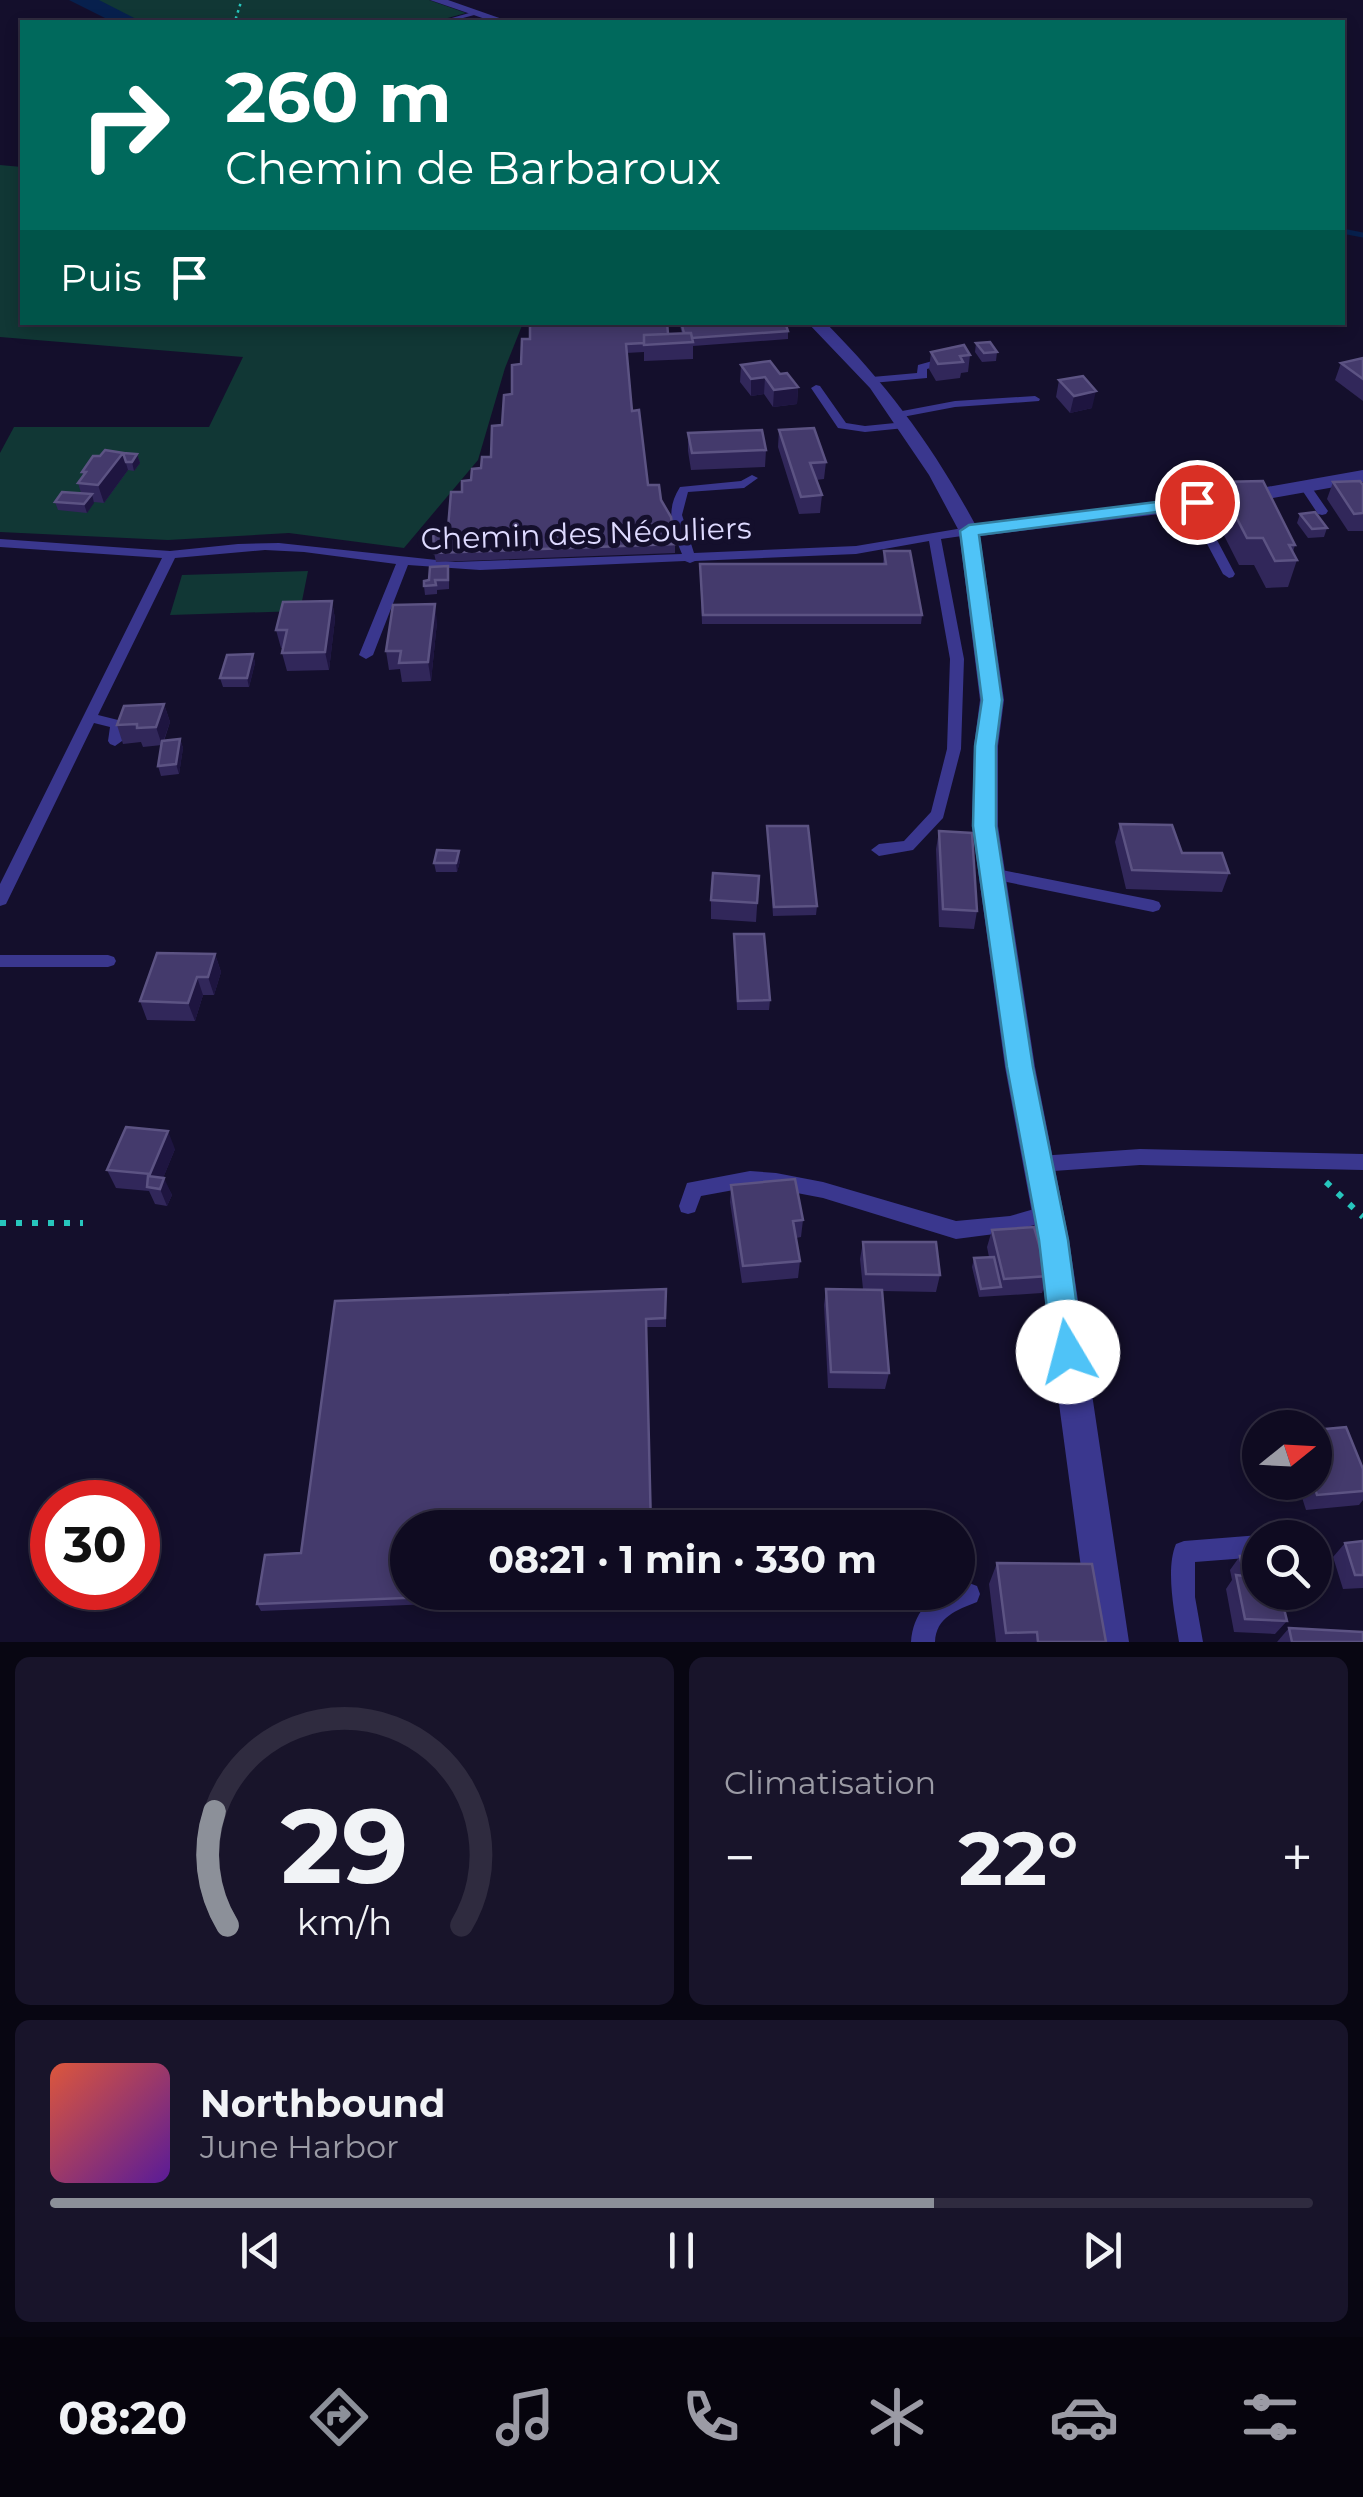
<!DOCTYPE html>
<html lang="fr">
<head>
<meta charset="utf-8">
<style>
	:root { --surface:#0f0b21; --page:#18142a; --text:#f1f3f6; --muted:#9b9ba5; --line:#2f2b3f; --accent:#8c9099 }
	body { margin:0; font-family:Montserrat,sans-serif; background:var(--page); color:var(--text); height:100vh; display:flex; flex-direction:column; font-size:38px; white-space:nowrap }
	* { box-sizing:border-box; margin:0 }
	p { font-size:32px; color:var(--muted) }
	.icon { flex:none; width:55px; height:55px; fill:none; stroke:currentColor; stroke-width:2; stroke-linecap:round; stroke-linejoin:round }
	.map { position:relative; height:1642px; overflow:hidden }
	.details { display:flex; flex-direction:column; gap:15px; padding:15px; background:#080612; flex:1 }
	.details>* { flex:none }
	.top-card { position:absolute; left:20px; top:20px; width:1325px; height:305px; border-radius:0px; box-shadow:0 5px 15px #0003,0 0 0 2px var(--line); background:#00695c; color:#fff; overflow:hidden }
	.needle { width:65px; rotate:72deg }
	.tools { position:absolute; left:1242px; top:1410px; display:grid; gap:20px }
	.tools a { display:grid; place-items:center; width:90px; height:90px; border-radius:50%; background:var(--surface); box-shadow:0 5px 15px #0003,0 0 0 2px var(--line); font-size:50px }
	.speed { position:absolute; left:30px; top:1480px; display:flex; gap:20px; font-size:50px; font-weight:700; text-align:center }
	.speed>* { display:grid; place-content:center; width:130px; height:130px; border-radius:50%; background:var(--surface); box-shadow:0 5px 15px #0003,0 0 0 2px var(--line); line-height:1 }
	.speed .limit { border:15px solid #d22; background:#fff; color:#111 }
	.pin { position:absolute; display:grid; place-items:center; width:85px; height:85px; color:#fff; margin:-42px; border:5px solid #fff; border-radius:50%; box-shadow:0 2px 10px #0007 }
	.me { position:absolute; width:110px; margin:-55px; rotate:352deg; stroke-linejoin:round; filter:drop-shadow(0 0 8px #0008) }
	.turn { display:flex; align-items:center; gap:35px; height:210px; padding:0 40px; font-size:45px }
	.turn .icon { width:130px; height:130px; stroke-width:2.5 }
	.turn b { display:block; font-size:70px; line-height:85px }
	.then { display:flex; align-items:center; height:95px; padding:0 40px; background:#0003; gap:20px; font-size:38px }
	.big { font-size:75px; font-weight:700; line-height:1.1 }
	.details .card { flex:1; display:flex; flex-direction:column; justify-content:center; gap:15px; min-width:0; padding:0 35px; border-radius:15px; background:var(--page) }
	.details .dial { align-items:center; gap:0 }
	.dial svg { height:260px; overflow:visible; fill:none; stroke:var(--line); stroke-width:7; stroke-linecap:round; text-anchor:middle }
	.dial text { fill:var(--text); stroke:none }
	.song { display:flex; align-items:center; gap:30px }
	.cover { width:120px; height:120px; border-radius:15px; background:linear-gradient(135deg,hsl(10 70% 55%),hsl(270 70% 35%)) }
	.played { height:10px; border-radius:5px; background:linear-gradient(90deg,var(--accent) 70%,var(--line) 70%) }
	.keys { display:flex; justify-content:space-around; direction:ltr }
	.heat { display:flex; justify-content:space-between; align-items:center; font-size:55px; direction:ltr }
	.details .tiles { flex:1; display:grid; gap:15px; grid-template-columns:1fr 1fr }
	.card:last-child { grid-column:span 2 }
	.trip { position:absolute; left:390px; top:1510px; width:585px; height:100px; border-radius:50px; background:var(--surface); box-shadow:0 5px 15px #0003,0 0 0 2px var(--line); font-weight:700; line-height:100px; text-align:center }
	.dock { display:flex; height:160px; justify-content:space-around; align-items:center; background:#06040d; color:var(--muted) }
	.dock .icon { width:70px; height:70px }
	.dock .selected { color:var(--accent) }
	.dock b { font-size:45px; color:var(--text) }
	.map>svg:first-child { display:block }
	.green { fill:#113735 }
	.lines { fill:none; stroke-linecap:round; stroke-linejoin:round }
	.stream { stroke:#07204d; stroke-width:5 }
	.river { fill:#07204d; fill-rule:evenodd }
	.path-far1 { stroke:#27c6bd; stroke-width:2.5; stroke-dasharray:2.5 4; stroke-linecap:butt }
	.path { stroke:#27c6bd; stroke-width:6; stroke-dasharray:6 10; stroke-linecap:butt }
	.lane { fill:#3a378e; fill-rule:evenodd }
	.street { fill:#3a378e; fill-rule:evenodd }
	.wall { fill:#31275a }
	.shaded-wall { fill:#1e1540 }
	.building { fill:#443a6c; stroke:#5c5383; stroke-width:2.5 }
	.route { fill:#4fc3f7; stroke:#337fa1; stroke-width:2.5 }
	.labels { text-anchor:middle; stroke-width:10; stroke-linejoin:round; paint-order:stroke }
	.street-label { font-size:30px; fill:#dedaff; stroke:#140f2c }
</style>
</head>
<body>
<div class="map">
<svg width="1363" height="1642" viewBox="0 0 1363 1642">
	<rect width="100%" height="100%" fill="#140f2c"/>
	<!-- green -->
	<path class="green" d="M88,0H429L466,13L433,22H140Z
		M0,165L22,167V322L523,323L505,368L478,460L404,548L289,533L168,540L0,532V453L14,427H209L243,357L0,337Z
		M308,571L300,611L170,615L182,575Z"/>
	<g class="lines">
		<!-- stream -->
		<path class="stream" d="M1342,231L1363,235"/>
		<!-- river -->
		<path class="river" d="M69,0H99L142,22H113Z"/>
		<!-- path-far1 -->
		<path class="path-far1" d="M239,22L235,21L241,2"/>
		<!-- path -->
		<path class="path" d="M1326,1182L1363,1217
			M0,1223H83"/>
		<!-- lane -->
		<path class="lane" d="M476,11L478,14L448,22H438Z
			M947,357L952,360L951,362L927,369V378L872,383L867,380L872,377L917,373L918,365Z
			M816,385L820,386L846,423L865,426L905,422L911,425L905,428L865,432L838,428L811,388Z
			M1035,396L1040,399L1039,401L955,407L897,418L891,415L897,412L955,401Z
			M752,475L758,478L744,488L688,492L682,515L694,553L856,546L969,527L975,531L969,535L941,539L964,659L961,749L943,818L913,850L879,856L871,850L879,844L904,841L931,812L947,749L950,659L929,541L856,554L695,561L690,563L685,561L480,570L408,565L373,655L366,659L359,655L396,564L304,552L265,550L175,558L98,715L122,721L124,724L122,741L115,746L110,744L108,741L110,727L94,723L8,900L6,904L0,906V884L162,558L0,547V539L170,551L238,544L279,543L455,562L682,554C672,530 665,510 680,487L741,481Z
			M1306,483L1310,485L1328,511L1326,514L1322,515L1318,514L1300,487Z
			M1184,500L1188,501L1208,523L1235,574L1233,577L1229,578L1223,574L1197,525L1178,504Z
			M992,868L1153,900L1159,902L1161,906L1159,910L1153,912L987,878L984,874L987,870Z
			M0,955H108L114,957L116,961L114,965L108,967H0Z
			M1140,1149L1363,1154V1170L1140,1165L1039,1172L1033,1170L1030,1164L1033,1158L1039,1156Z
			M750,1171L776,1173L823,1182L956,1221L1010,1216L1048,1205L1055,1207L1057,1213L1055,1219L1010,1232L956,1239L823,1198L776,1189L750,1187L701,1196L695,1212L688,1214L681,1212L679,1206L687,1183Z
			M1260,1535L1266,1538H1260V1557L1195,1562V1597L1203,1642H1179C1175,1614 1165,1570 1176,1544L1184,1541Z
			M969,1583L977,1586L980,1594L977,1602C957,1610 936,1617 935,1642H911C913,1615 929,1592 958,1592V1587Z"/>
		<!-- street -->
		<path class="street" d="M430,0H448L511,22H494Z
			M807,322H825C889,387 932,445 975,524L1233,493L1363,470V482L1233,505L980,536L1004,700L998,746V826L1035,1067L1069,1240L1129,1642H1091L1037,1240L1005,1067L972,826L974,746L980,700L959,531L929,475L870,388Z"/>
	</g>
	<!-- wall -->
	<path class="wall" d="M679,322H785L788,331V339L693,346V359L644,361V352L626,353L632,411L648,485L661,500L675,544V553L436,562L434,553L448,528L462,492L491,457L521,364L668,334H682Z
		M976,343L997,352L996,361L982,362L975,352Z
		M931,352L970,355L968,372L961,373L960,378L936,381L929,369Z
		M1363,358V401L1335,380L1341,363Z
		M741,365L780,374L798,387L797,404L773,407L764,394L751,396L740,382Z
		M1059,380L1092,408L1070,413L1056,397Z
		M779,430L826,462L824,479L816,480L822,495L820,513L799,514L778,447Z
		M688,433L766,450L765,467L691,470L688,451Z
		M137,454L140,463L134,471L128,470L104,503L94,502L87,513L58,510L55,502L81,493L78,483L83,476L82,472Z
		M1218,482L1295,545L1293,552L1297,560L1288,587L1266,588L1254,565H1239L1210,508Z
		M1333,482L1363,485V531H1348L1327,499Z
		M1300,514L1327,528L1324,537L1308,538L1297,523Z
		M884,551L922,615L921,624H702L700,564H883Z
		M449,575V589L437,590V594L425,595L424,586Z
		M332,601L335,619L329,670L287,671L282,653L283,648H281L276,630Z
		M437,622L431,681L402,682L400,669L389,670L386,651Z
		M253,654L255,663L249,687H223L220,678Z
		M164,704L170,722L164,741L180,739L183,748L179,774L161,776L158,766L162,745L143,747L141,742L123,744L117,725Z
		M1120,824L1182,853L1229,873L1222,892L1126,889L1115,842Z
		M767,826L817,906L816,915L773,916Z
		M939,831L977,911L974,929L939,927L936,849Z
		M460,861L457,872H436L434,863Z
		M759,876L756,922L711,919V900Z
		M734,934L770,1000L769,1010H737Z
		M215,954L221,972L214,995H203L195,1021L147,1020L140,1001Z
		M175,1149L163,1178L172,1195L167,1206L155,1204L149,1191L116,1188L107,1170Z
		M731,1185L803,1220L801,1237L796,1238L800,1261L798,1278L742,1283L730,1202Z
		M992,1230L1048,1276L1042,1293L979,1297L972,1267L974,1258L989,1257L987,1247Z
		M863,1242L940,1275L936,1292L882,1291L889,1373L885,1389L828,1388L824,1305L826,1289H863L860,1259Z
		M666,1289V1327H647L408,1592H652V1595L261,1611L257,1604L301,1553Z
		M1363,1469V1500L1359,1505L1306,1510L1297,1482H1315Z
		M1363,1541V1588L1343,1589L1333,1557L1345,1543Z
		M1240,1556L1287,1621L1275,1634L1234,1632L1226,1589L1232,1580L1230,1570Z
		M997,1563L1106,1642H996L989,1584Z
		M1289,1628L1363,1642H1277Z"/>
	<!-- shaded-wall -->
	<path class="shaded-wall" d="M765,377L764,394L751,396V379Z
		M798,387L797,404L773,407L774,390Z
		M1096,391L1092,408L1070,413L1074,396Z
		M123,453L128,470L104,503L98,485Z
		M137,454L140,463L134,471L132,462Z
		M92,494L94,503L87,513L84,504Z
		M332,601L335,619L329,670L325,652Z
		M435,604L437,622L431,681L428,662Z
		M253,654L255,663L249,687L247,678Z
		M164,704L170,722L162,745L156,727Z
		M180,739L183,748L179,774L176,764Z
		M459,851L460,861L457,872L456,863Z
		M215,954L221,972L214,995L208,977Z
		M197,977L203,995L195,1021L188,1003Z
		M168,1131L175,1149L159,1188H156L150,1174Z
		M164,1178L172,1195L167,1206L160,1189Z"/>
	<!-- building -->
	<path class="building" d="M530,322H667L668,334L644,335V343L626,344L632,411L639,410L648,485H659L661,500L671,517L675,544L434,553L433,528H448L451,492H462V481L471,480L472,469L481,468L482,457H491L492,426L502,425L504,395L512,394V365L521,364L522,339H530Z
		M681,322H785L788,331L692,338L691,333H684Z
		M691,333L693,342L644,345V335Z
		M990,342L997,352L984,353L976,343Z
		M964,345L970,355L960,356L963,362L938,364L931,352Z
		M1363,358V379L1341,363Z
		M770,361L780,374L787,373L798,387L774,390L765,377L751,379L741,365Z
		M1083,376L1096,391L1074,396L1059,380Z
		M814,428L826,462L810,463L822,495L801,497L779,430Z
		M762,430L766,450L692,453L688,433Z
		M105,450L123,453L98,485L78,483L86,472H82L93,456H100Z
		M123,453L137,454L132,462H126Z
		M1263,481L1295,545H1289L1297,560L1275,561L1263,538H1247L1218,482Z
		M1360,481L1363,485V513L1354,514L1333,482Z
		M62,492L92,494L84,504L55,502Z
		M1315,512L1327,528L1312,529L1300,514Z
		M884,551H910L922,615H703L700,564H886Z
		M448,566V580H435L436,585L424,586V581L429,580L430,567Z
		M332,601L325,652L282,653L287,630H276L283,602Z
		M435,604L428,662L399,663L401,651H386L393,605Z
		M253,654L247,678H220L227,655Z
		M164,704L156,727L137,728V724L117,725L124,706Z
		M180,739L176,764L158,766L162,741Z
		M1120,824L1172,825L1182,853H1222L1229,873L1132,870Z
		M767,826H808L817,906L774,907Z
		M939,831L972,833L977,911L943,909Z
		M437,850L459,851L456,863H434Z
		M713,873L759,876L757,903L711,900Z
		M734,934H764L770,1000L738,1001Z
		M157,953L215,954L208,977H197L188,1003L140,1001Z
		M126,1127L168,1131L150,1174L107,1170Z
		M148,1176L164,1178L160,1189L147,1187Z
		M795,1179L803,1220L793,1221L800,1261L743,1266L731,1185Z
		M1034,1227L1048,1276L1004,1279L992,1230Z
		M863,1242H936L940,1275L866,1274Z
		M994,1257L1001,1287L981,1289L974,1258Z
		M666,1289L665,1318L646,1319L651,1528H408V1592H550L257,1604L265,1555L301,1553L335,1301Z
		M826,1289L882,1290L889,1373L831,1372Z
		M1346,1427L1363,1469V1491L1317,1495L1313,1482H1315V1430Z
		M1363,1541V1575H1355L1345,1543Z
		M1240,1556L1260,1557V1592H1280L1287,1621L1245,1619L1236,1575L1244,1576Z
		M997,1563L1092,1564L1106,1642H1038L1037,1632L1006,1633Z
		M1289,1628L1363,1632V1642H1292Z"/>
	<!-- route -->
	<path class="route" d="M1197,497L1203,498V506L979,535L1002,700L996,746V826L1033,1067L1068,1240L1083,1352L1078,1362L1068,1366L1057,1362L1052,1352L1039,1240L1007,1067L973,826L975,746L982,700L960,531L969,525Z"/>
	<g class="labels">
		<!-- street labels -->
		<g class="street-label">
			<text transform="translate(586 534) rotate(-2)" y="10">Chemin des Néouliers</text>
		</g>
	</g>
</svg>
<div class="tools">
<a><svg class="needle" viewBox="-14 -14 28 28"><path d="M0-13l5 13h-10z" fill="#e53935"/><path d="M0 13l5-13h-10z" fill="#9b9ba5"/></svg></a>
<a><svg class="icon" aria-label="search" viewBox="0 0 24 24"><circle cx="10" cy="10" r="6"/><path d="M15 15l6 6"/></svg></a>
</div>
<div class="speed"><div class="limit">30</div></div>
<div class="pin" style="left:1197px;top:502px;background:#d93025"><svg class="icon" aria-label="arrive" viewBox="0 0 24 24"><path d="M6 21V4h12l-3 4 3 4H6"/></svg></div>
<svg class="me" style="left:1068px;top:1352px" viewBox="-20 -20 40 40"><circle r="19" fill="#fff"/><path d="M0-13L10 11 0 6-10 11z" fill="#4fc3f7"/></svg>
<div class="trip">08:21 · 1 min · 330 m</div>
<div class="top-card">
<div class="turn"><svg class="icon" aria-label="right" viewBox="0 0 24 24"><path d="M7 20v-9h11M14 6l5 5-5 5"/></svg><div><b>260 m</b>Chemin de Barbaroux</div></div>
<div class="then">Puis<svg class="icon" aria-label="arrive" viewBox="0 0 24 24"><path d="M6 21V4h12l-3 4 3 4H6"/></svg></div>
</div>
</div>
<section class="details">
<div class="tiles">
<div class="card dial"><svg viewBox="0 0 100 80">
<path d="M14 69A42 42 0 1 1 86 69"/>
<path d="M14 69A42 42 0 0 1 10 34" stroke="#8c9099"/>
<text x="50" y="56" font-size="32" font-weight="700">29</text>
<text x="50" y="72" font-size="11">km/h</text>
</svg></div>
<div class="card"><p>Climatisation</p>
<div class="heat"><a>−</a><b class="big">22°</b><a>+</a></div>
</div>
<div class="card">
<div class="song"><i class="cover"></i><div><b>Northbound</b><p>June Harbor</p></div></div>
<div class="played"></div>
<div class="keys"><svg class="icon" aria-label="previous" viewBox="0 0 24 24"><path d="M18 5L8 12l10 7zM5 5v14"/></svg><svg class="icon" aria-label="pause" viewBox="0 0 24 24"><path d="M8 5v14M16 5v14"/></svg><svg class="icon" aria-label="next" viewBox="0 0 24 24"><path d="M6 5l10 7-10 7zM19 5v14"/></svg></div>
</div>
</div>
</section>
<nav class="dock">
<b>08:20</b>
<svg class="icon selected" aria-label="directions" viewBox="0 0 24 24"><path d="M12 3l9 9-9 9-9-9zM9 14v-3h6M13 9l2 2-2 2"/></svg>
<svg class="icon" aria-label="music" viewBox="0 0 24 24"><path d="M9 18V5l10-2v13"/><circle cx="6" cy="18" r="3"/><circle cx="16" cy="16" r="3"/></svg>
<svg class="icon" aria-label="phone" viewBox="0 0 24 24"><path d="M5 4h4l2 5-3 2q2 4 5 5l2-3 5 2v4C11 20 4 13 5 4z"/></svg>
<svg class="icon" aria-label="climate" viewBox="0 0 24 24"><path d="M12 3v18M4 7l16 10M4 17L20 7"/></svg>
<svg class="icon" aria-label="car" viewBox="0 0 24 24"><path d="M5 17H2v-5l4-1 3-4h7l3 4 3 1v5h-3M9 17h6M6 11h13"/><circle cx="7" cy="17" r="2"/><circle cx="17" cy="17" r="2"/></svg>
<svg class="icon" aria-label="filters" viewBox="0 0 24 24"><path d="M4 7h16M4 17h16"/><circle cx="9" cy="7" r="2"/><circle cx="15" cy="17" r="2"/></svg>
</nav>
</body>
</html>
